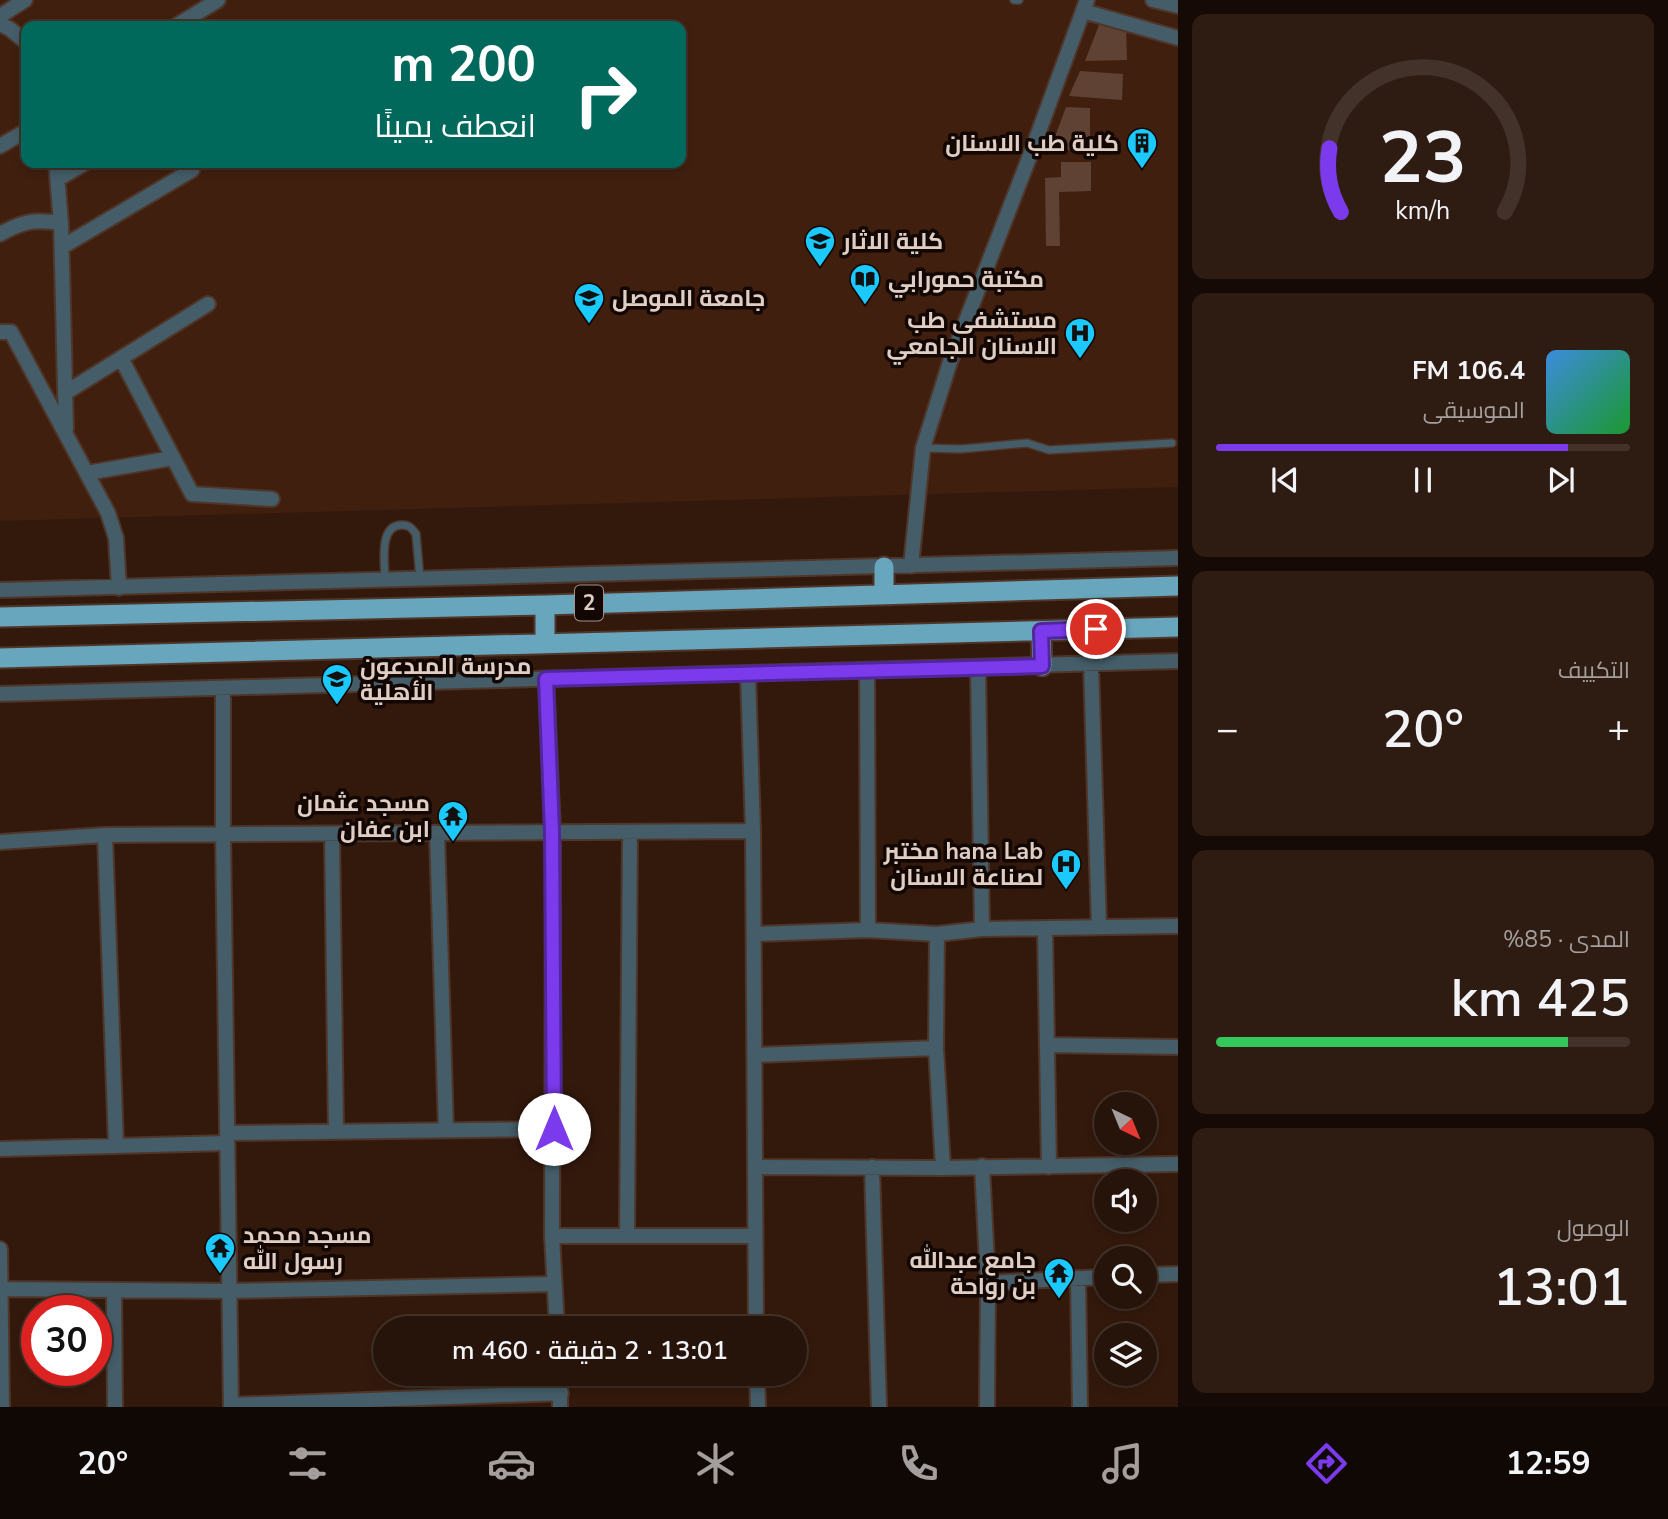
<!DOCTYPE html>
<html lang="ar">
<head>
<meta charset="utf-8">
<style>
	:root { --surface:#261309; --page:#2e1c12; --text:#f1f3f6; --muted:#a49e9c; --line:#42322a; --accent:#7c3aed }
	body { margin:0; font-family:"Nunito Sans",Cairo,sans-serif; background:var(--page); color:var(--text); direction:rtl; height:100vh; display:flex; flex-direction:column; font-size:26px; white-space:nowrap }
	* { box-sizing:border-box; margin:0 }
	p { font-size:23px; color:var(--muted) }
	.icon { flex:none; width:38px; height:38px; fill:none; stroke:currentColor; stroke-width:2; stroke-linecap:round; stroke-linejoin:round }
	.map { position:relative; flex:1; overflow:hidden; direction:ltr }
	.side { display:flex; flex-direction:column; gap:14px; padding:14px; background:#150a05; width:490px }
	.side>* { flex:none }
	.top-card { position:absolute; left:21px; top:21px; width:665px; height:147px; border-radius:14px; box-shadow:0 4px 10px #0003,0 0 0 2px var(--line); direction:rtl; background:#00695c; color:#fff; overflow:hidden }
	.needle { width:46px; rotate:137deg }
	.controls { position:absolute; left:1094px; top:1092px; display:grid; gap:14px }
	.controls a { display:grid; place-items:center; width:63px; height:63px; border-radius:50%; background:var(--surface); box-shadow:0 4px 10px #0003,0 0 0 2px var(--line); font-size:35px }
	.speed { position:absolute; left:21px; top:1295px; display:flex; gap:14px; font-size:35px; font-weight:700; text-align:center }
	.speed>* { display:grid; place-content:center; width:91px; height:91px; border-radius:50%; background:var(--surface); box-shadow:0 4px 10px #0003,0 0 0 2px var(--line); line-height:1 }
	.speed .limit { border:10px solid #d22; background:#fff; color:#111 }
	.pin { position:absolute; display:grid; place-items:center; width:60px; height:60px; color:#fff; margin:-30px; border:4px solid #fff; border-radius:50%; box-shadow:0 2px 7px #0007 }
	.me { position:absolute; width:77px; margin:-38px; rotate:0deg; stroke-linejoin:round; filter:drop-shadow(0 0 5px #0008) }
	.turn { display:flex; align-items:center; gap:24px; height:147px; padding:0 35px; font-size:32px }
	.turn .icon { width:91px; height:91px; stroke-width:2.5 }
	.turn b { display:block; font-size:49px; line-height:60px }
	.big { font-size:52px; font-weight:600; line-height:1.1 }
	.side .tile { flex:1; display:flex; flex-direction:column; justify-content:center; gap:10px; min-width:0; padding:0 24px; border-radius:14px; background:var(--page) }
	.side .dial { align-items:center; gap:0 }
	.dial svg { height:182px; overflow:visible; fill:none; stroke:var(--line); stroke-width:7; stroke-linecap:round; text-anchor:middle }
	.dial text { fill:var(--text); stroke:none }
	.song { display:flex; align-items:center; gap:21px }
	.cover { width:84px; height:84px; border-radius:10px; background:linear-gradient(135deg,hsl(210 70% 55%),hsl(130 70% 35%)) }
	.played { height:7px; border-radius:4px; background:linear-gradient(90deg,var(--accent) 85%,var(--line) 85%) }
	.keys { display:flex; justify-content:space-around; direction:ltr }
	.heat { display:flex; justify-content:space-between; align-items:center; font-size:38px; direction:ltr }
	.charge { height:10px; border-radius:5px; background:linear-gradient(90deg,#34c759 85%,var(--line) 0) }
	.trip { position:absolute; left:373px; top:1316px; width:434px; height:70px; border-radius:35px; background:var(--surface); box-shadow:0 4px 10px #0003,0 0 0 2px var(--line); font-weight:600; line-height:70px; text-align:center; direction:rtl }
	.menu { display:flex; height:112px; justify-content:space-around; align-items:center; background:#0f0804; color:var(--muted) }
	.menu .icon { width:49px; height:49px }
	.menu .selected { color:var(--accent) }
	.menu b { font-size:32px; color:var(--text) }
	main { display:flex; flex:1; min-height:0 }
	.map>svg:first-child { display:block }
	.built { fill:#401f0f; fill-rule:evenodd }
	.green { fill:#5f4233 }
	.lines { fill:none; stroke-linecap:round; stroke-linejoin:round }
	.service-casing { stroke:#4f362a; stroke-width:10 }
	.minor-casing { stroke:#4f362a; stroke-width:18 }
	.trunk-casing { stroke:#4f362a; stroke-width:23 }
	.service { stroke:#445d68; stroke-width:7 }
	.minor { stroke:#445d68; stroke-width:14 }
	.trunk { stroke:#68a6be; stroke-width:19 }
	.route-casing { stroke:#51269a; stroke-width:18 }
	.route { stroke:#7c3aed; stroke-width:12 }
	.labels { text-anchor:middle; stroke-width:7; stroke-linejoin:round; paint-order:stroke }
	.shield { fill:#130704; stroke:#a2928b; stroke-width:2 }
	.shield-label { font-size:21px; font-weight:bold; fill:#e0cec5 }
	.poi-label { font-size:23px; font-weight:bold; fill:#e0cec5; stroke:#130704; text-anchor:end }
</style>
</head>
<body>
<main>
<section class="side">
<div class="tile dial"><svg viewBox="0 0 100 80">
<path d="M14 69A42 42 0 1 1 86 69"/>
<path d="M14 69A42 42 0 0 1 9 41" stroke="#7c3aed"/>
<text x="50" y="56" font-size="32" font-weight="700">23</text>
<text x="50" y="72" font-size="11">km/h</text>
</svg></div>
<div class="tile">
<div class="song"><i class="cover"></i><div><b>106.4 FM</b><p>الموسيقى</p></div></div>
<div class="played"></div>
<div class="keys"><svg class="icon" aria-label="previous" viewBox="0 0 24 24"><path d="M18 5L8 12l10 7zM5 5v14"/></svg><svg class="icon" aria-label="pause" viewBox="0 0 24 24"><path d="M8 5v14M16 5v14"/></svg><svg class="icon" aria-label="next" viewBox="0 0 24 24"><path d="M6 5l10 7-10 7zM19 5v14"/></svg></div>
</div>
<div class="tile"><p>التكييف</p>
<div class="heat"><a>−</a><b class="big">20°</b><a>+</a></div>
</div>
<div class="tile"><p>المدى · 85%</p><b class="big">425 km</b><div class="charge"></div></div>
<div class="tile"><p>الوصول</p><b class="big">13:01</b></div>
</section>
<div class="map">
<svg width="1178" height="1407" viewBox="0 0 1178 1407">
	<rect width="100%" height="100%" fill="#33190c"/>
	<!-- built -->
	<path class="built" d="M0,0H1178V487L0,521ZM26,26H681V163H26Z"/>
	<!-- green -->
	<path class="green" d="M1099,25H1126L1127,60L1085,61Z
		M1080,71L1123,74L1122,100L1069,96Z
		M1066,107L1090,108V150H1050Z
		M1061,162H1091V191L1059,192L1060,246H1046L1045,178L1061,177Z"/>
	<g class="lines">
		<!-- service casing -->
		<g class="service-casing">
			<path id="service" d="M1014,0H1019
				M923,448L961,449L1027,443L1049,450L1172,443
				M385,580C385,564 378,525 402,525C409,525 412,528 416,534L420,579"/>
		</g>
		<!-- minor casing -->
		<g class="minor-casing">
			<path id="minor" d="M1153,0L1178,6
				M1083,11L1178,38
				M0,16L25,0
				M0,24L10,29L26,42
				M176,26L218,0
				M0,146L26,131
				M56,163L61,223L66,429
				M58,179L85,163
				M0,234C24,221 34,219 61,223
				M62,247L192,170
				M0,332H11L108,513L116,538L119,588
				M121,358L192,494L272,499
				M65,393L208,304
				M87,473L173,458
				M911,566L923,448L950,362L1031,153L1087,0
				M0,590L1178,558
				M1091,664L1099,927
				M978,667L982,929
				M867,671L868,930
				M748,674L753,831L756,1328
				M546,679L553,832L552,1236L557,1328
				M223,688V834L231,1407
				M0,694L1178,661
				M437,833L446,1130
				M332,834L336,1132
				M105,835L116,1145
				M0,842L105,835L753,831
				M1045,929L1049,1167
				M754,934L868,930L937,934L982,929L1178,926
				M937,934L936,1048L943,1168
				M1048,1045L1178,1047
				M756,1055L936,1048
				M227,1133L554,1129
				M0,1149L227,1143
				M982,1166L988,1283L987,1407
				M756,1167L943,1168L1178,1164
				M872,1167L879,1407
				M552,1236H755
				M627,1236L630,832
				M0,1249L2,1407
				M1144,1275L1178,1274
				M1078,1278L1080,1407
				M988,1283L1106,1277
				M0,1289L230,1291L554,1284
				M114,1290L115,1407
				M560,1374V1407
				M757,1374L758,1407
				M231,1405L561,1393"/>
		</g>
		<!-- trunk casing -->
		<g class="trunk-casing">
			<path id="trunk" d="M884,594V567
				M0,617L545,605L1178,586
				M1041,631L1042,666
				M545,643V605
				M0,658L1178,627"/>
		</g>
		<!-- service -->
		<use href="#service" class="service"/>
		<!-- minor -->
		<use href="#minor" class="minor"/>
		<!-- trunk -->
		<use href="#trunk" class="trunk"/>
	</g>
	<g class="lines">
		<!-- route casing -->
		<g class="route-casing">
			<path id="route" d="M554,1129L552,832L546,679L1042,666L1041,631L1096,629"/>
		</g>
		<!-- route -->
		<use href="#route" class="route"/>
	</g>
	<!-- icons -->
	<defs>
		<g id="building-pin" transform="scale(1.575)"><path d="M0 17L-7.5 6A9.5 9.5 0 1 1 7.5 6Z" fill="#1cc9fc" stroke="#130704"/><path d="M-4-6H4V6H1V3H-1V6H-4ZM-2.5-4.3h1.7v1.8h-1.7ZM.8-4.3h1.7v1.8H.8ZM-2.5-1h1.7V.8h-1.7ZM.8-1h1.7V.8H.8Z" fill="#111"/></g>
		<g id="university-pin" transform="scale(1.575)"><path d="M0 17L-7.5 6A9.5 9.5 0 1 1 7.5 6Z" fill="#1cc9fc" stroke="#130704"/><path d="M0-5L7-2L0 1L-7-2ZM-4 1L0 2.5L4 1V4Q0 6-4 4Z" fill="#111"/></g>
		<g id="library-pin" transform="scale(1.575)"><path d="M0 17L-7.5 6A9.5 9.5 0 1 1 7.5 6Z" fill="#1cc9fc" stroke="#130704"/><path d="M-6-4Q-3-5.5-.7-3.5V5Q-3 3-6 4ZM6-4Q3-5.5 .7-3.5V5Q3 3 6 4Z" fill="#111"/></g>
		<g id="hospital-pin" transform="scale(1.575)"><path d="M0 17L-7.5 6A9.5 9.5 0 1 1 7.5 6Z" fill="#1cc9fc" stroke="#130704"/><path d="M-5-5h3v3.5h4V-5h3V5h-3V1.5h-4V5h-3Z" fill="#111"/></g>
		<g id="school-pin" transform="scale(1.575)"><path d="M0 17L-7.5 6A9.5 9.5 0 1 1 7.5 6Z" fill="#1cc9fc" stroke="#130704"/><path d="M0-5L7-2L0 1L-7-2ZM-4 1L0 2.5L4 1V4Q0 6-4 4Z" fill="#111"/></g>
		<g id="temple-pin" transform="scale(1.575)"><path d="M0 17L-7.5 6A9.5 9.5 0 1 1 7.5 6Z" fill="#1cc9fc" stroke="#130704"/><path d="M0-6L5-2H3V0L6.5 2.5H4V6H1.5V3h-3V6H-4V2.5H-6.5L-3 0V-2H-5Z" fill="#111"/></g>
	</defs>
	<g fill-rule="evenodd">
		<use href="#building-pin" x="1142" y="143"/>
		<use href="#university-pin" x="820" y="241"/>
		<use href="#library-pin" x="865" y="279"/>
		<use href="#university-pin" x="589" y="298"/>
		<use href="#hospital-pin" x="1080" y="333"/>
		<use href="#school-pin" x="337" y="679"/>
		<use href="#temple-pin" x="453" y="816"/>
		<use href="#hospital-pin" x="1066" y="864"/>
		<use href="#temple-pin" x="220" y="1248"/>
		<use href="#temple-pin" x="1059" y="1273"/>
	</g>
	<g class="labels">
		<!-- shield labels -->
		<rect class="shield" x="575" y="585.5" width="28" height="35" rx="5"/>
		<g class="shield-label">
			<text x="589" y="610">2</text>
		</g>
		<!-- poi labels -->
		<g class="poi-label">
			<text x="1119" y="151">كلية طب الاسنان</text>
			<text x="843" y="249" text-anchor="start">كلية الاثار</text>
			<text x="888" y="287" text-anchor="start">مكتبة حمورابي</text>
			<text x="612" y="306" text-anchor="start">جامعة الموصل</text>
			<text x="1057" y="328">مستشفى طب<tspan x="1057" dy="26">الاسنان الجامعي</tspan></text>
			<text x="360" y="674" text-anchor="start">مدرسة المبدعون<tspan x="360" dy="26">الأهلية</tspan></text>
			<text x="430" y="811">مسجد عثمان<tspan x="430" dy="26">ابن عفان</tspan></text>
			<text x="1043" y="859">مختبر hana Lab<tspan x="1043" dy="26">لصناعة الاسنان</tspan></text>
			<text x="243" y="1243" text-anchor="start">مسجد محمد<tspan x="243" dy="26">رسول الله</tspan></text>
			<text x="1036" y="1268">جامع عبدالله<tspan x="1036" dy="26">بن رواحة</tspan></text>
		</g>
	</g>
</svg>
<div class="controls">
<a><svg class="needle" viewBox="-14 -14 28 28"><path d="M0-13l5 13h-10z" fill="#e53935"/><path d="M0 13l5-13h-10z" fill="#a49e9c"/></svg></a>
<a><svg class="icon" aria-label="sound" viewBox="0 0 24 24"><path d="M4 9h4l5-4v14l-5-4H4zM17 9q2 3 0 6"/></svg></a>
<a><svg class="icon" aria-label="search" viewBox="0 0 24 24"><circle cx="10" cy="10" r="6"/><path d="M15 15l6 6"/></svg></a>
<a><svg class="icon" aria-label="layers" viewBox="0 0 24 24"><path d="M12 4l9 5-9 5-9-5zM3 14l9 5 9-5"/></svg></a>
</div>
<div class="speed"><div class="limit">30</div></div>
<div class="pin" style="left:1096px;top:629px;background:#d93025"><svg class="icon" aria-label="arrive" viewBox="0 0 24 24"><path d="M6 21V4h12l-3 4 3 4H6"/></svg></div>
<svg class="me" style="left:554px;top:1129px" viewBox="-20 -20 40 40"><circle r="19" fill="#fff"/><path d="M0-13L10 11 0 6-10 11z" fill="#7c3aed"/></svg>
<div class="trip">13:01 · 2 دقيقة · 460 m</div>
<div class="top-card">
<div class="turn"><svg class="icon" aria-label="right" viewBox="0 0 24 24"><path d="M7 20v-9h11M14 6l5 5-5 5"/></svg><div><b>200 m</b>انعطف يمينًا</div></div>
</div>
</div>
</main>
<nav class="menu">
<b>12:59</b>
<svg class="icon selected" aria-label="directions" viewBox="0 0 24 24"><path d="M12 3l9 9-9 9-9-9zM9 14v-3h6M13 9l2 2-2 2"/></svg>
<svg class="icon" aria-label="music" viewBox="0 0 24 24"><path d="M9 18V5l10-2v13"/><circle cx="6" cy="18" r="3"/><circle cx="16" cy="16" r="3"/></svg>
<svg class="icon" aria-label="phone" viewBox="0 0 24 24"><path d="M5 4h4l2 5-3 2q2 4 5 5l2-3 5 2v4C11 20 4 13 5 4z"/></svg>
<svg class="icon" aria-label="climate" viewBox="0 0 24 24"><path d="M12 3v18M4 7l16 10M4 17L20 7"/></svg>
<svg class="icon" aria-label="car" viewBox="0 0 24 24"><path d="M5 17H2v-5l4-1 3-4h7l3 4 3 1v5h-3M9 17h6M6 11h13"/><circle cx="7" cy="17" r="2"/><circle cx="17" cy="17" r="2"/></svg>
<svg class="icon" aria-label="filters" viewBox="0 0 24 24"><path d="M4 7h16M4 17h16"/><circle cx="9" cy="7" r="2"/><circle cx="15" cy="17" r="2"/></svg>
<b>20°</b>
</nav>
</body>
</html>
